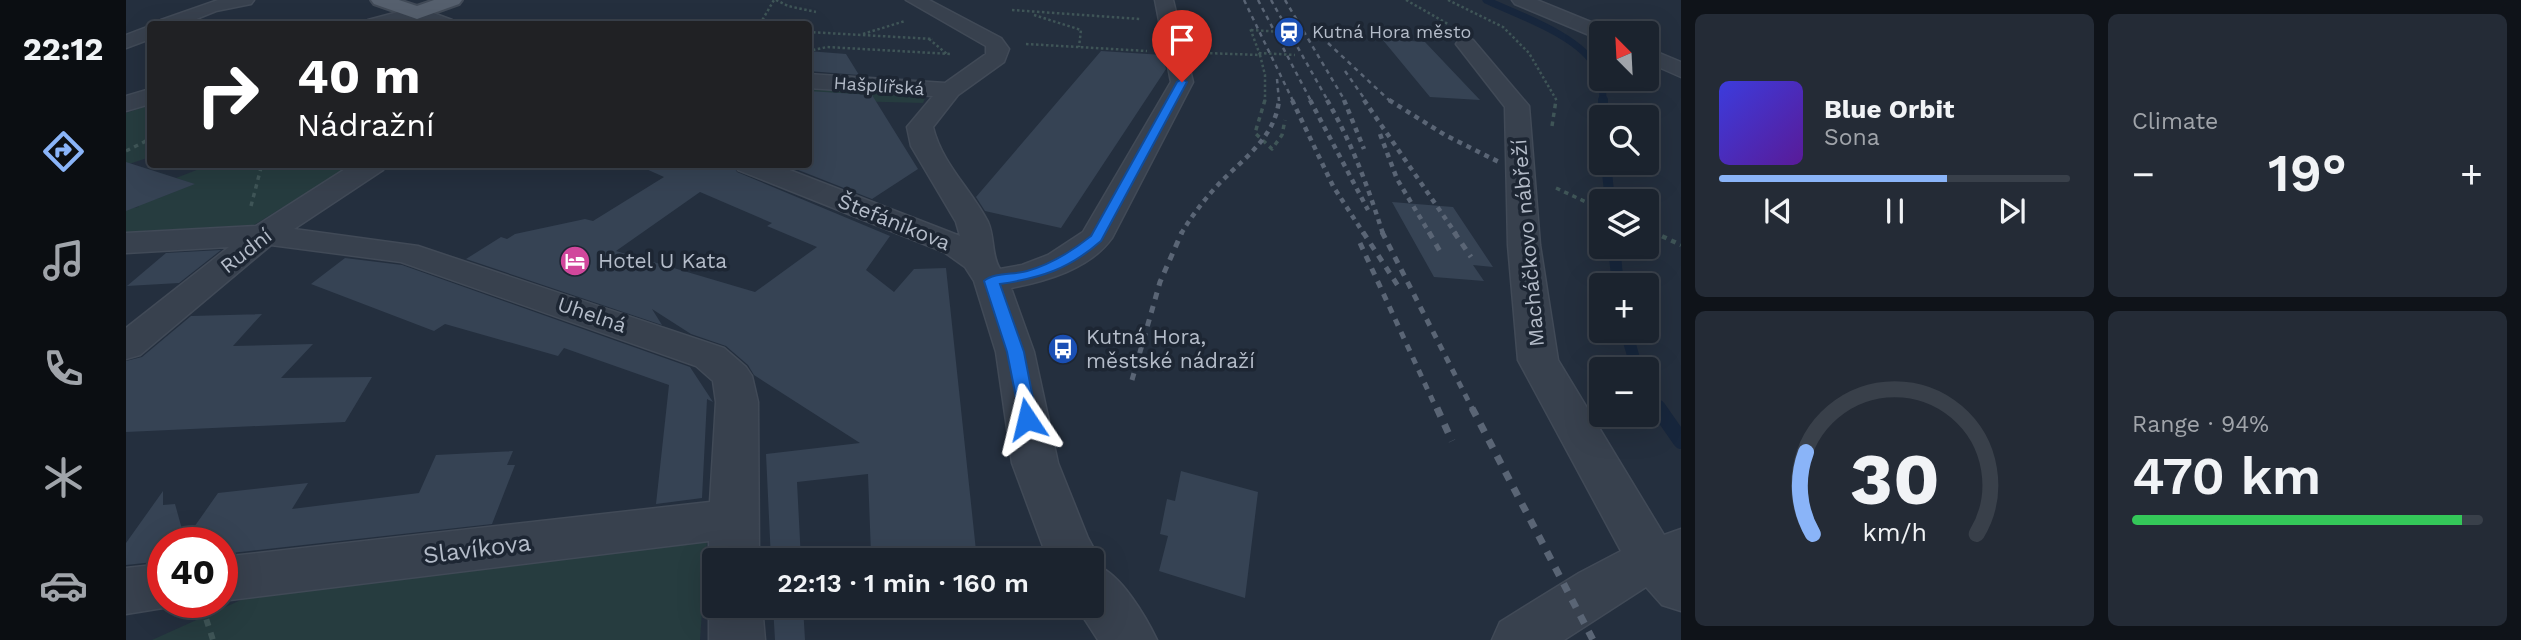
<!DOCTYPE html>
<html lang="en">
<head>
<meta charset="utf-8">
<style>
	:root { --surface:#1b232e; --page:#242b36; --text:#f1f3f6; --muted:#a0a4aa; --line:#39404a; --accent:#8ab4f8 }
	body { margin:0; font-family:"Work Sans",sans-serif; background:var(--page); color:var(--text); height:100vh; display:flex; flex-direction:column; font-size:26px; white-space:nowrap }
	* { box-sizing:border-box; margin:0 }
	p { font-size:23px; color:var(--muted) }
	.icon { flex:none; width:38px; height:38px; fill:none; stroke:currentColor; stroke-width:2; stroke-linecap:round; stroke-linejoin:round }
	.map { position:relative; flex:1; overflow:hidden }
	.sheet { display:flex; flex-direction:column; gap:14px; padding:14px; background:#0f1319; width:840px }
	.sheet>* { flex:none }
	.guide { position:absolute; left:21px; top:21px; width:665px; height:147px; border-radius:7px; box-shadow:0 7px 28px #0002,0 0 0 2px var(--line); background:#202124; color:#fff; overflow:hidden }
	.needle { width:46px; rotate:336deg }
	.controls { position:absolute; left:1463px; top:21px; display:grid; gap:14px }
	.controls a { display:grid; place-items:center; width:70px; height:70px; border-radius:7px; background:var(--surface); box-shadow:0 7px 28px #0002,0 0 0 2px var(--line); font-size:35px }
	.speed { position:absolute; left:21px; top:527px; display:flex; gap:14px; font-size:35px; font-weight:700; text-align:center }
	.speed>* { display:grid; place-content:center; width:91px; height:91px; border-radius:50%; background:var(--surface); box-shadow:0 7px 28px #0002,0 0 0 2px var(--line); line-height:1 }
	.speed .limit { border:10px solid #d22; background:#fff; color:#111 }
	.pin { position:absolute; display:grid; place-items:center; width:60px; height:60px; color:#fff; margin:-72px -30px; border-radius:50% 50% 50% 0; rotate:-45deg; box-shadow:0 0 7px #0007 }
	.pin .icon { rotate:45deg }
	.me { position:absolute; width:77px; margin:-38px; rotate:350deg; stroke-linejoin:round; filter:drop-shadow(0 0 5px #0008) }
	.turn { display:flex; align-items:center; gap:24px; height:147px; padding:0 35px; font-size:32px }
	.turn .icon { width:91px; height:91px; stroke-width:2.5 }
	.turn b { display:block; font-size:49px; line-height:60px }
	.big { font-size:52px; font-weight:600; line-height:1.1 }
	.sheet .widget { flex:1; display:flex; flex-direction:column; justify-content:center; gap:10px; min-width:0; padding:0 24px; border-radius:10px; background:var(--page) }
	.sheet .dial { align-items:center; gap:0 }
	.dial svg { height:182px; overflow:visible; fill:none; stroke:var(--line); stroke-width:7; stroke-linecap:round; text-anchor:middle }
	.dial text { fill:var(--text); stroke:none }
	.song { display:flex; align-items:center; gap:21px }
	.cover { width:84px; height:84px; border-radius:10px; background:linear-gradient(135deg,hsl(240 70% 55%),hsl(270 70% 35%)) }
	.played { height:7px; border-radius:4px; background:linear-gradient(90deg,var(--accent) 65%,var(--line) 65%) }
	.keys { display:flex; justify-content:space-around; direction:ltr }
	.heat { display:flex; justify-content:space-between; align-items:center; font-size:38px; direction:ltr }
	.charge { height:10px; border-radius:5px; background:linear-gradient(90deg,#34c759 94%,var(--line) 0) }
	.sheet .tiles { flex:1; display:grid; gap:14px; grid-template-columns:repeat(2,1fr) }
	.trip { position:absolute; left:576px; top:548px; width:402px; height:70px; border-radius:7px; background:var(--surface); box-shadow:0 7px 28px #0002,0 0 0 2px var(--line); font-weight:600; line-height:70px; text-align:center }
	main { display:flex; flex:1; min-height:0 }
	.tab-bar { display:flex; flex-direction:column; width:126px; justify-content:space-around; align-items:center; background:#0b0e12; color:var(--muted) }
	.tab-bar .icon { width:49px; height:49px }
	.tab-bar .current { color:var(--accent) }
	.tab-bar b { font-size:32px; color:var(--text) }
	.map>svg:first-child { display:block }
	.green { fill:#263c3f }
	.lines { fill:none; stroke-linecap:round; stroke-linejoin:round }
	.stream-far3 { stroke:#17263c; stroke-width:7 }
	.stream-far2 { stroke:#17263c; stroke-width:10 }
	.stream-far1 { stroke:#17263c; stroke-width:12 }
	.stream { stroke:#17263c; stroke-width:16 }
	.building { fill:#364354; fill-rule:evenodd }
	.minor-casing { stroke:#414a57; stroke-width:3 }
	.major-casing { stroke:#414a57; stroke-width:4 }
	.path-far3 { stroke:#3f5557; stroke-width:2.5; stroke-dasharray:2.5 2.5; stroke-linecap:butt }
	.path-far2 { stroke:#3f5557; stroke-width:3.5; stroke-dasharray:4.5 4.5; stroke-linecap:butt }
	.path-far1 { stroke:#3f5557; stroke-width:4.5; stroke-dasharray:5 5; stroke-linecap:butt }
	.path { stroke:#3f5557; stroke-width:6; stroke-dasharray:7 7; stroke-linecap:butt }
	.minor { fill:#38414e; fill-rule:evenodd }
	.major { fill:#56606e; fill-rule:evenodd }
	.rail-far3 { stroke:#5a6575; stroke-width:2.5; stroke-dasharray:4.5 4.5; stroke-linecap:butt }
	.rail-far2 { stroke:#5a6575; stroke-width:4.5; stroke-dasharray:5 5; stroke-linecap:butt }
	.rail-far1 { stroke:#5a6575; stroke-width:5; stroke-dasharray:7 7; stroke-linecap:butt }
	.rail { stroke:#5a6575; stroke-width:7; stroke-dasharray:9 9; stroke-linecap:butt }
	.route { fill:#1a73e8; stroke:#114b97; stroke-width:2 }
	.labels { text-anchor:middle; stroke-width:7; stroke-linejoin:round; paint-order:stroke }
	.far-poi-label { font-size:18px; fill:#b4bcc9; stroke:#1d2633; text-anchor:start }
	.far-street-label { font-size:18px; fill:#b4bcc9; stroke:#1d2633 }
	.street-label { font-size:21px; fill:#b4bcc9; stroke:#1d2633 }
	.poi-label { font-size:21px; fill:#b4bcc9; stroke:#1d2633; text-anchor:start }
	.near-street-label { font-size:24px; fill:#b4bcc9; stroke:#1d2633 }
</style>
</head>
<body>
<main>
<nav class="tab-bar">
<b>22:12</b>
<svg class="icon current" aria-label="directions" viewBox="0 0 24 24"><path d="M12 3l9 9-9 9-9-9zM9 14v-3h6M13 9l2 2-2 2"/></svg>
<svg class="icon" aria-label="music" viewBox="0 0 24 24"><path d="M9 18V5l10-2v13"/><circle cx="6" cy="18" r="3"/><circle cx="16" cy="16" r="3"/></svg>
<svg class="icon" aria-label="phone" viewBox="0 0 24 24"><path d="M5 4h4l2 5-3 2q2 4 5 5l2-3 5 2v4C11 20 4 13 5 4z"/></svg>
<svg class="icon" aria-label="climate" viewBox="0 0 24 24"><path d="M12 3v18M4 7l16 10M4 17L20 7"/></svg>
<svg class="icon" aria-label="car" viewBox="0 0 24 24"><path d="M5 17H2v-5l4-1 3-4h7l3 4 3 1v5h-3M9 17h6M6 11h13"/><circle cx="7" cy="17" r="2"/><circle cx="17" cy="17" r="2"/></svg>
</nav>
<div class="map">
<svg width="1555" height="640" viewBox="0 0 1555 640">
	<rect width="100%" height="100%" fill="#242f3e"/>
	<!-- green -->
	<path class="green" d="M682,86L801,94L797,103L683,100Z
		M24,105V157L0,165V113Z
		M86,164L226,165L128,225L0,232V209L13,207L10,205L30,199L68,184L50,178Z
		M581,541L574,640H26L126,595Z"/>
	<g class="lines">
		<!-- stream-far3 -->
		<path class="stream-far3" d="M1360,0C1392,15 1455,36 1471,69C1476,79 1477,91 1477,101"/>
		<!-- stream-far2 -->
		<path class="stream-far2" d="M1477,100V117
			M1480,163L1484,201"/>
		<!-- stream-far1 -->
		<path class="stream-far1" d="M1488,247L1492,285
			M1500,331L1511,369
			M1521,392L1533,410"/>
		<!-- stream -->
		<path class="stream" d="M1532,408L1555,441"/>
	</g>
	<!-- building -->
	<path class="building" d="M1256,39L1299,42L1354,100L1304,97Z
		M682,51L720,54L733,75L682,71Z
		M975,51L1037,55L1040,69L935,228L859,211L850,197Z
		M682,91L746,95L792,169L746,199L657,164H682Z
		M0,162L69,184L0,211Z
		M509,164H606L611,172L764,236L740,270L768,292L788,269L820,268L851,560H737V554H745L742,474L671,482L675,560H645L640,454L734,443L628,375L622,365L600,346L565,334L526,309L536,325L340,259L375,237L381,239L389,234L459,219L467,221L538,177ZM574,192L646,223L641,226L691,247L629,292L490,251Z
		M1266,202L1327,207L1367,267L1347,265L1358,281L1308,277Z
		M95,250L53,283L1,286L40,253Z
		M219,258L276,265L564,367L587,402L581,399L576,498L530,504L543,385L438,348L432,356L319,324L308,331L185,284Z
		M136,314L107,346L187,344L155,378L246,377L219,422L0,432V361L16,357L65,316Z
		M387,451L381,465H389L366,524L96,554V542H37V561L0,565V543L37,491V505L49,504L59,540L92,493L182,483L166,509L293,493L310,455Z
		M1055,471L1132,492L1119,598L1033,571L1042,536L1034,534L1041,499L1049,501Z
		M647,606H677L679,640H649Z
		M737,606H856L857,615L753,617V612L737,611Z"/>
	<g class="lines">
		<!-- minor casing -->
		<g class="minor-casing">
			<path id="minor" d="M92,0H128L125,4L90,11L58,24H32L35,20Z
				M780,0H803L875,38L883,49L878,62L832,95L807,127C816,164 845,189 862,222C869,238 865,255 874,269L896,265L922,255L957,232L1045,82L1029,0H1047L1067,82L986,238C964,269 920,281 885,288L908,352L932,463L962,538L974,560L971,566C995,574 1020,617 1031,640H972L950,606H966V560H922L886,463L870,352L848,281L839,267L818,252L612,170L608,164H648L834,236L830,222L785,146L781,127L807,96L682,88V74L819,83L860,54V46Z
				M1386,0H1411L1482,29L1485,33H1475V39L1468,37L1389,4Z
				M291,7L326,20L329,24H303L290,19L270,24H239L242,20Z
				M24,26V39L0,48V35Z
				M1340,38L1347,40L1403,106L1414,245L1432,360L1538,535L1555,529V611L1536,605L1520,587L1438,640H1366L1374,622L1453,573L1495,551L1392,360L1382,245L1379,107L1330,44L1333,40Z
				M1521,48L1555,62V77L1521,62Z
				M24,89V104L0,111V96Z
				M227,164H261L257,170L168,229L292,246L598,348L620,367L626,376L632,402L633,560H588V571L583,560V541L96,601V557L584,502L590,402L587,381L570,366L275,262L145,245L14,355L0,359V328L103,247L0,253V233L130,226Z
				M37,564V602H55L37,608L0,614V568Z
				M588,596V606H636L639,640H583V606Z"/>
		</g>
		<!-- major casing -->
		<g class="major-casing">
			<path id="major" d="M245,0H273L291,6L308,0H336L333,4L291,19L248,4Z"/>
		</g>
		<!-- path-far3 -->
		<path class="path-far3" d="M650,0L662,6L690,12
			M1280,0L1322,24
			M1322,0L1377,27L1403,53L1431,101
			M886,10L1014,19
			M908,15L955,30L953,47
			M634,24L648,0
			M1125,30L1157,32
			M682,32L807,39
			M737,34L779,21
			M803,39L821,54
			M900,44L1021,51
			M682,51L701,47L825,54
			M1079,53L1134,55L1124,28
			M1133,53L1169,55
			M1134,55L1139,75V101"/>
		<!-- path-far2 -->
		<path class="path-far2" d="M1139,100L1129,133L1146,149L1156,135L1159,120
			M1426,126L1430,100
			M0,151L24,139
			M1430,188L1475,209
			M125,206L136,164
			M1521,230L1531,234"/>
		<!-- path-far1 -->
		<path class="path-far1" d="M1527,232L1555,245"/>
		<!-- path -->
		<path class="path" d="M76,606L87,640"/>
		<!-- minor -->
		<use href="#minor" class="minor"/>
		<!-- major -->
		<use href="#major" class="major"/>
		<!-- rail-far3 -->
		<path class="rail-far3" d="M1118,0L1167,101
			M1132,0L1185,101
			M1145,0L1202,101
			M1159,0L1219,101
			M1202,43L1264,101
			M1219,71L1240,101
			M1151,79L1153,101"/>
		<!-- rail-far2 -->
		<path class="rail-far2" d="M1166,100L1207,186L1238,234
			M1184,100L1242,210
			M1201,100C1226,143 1242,187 1257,234
			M1218,100L1238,149
			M1238,100L1330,234
			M1263,100L1319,135L1373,162
			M1254,134L1271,179L1304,234
			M1055,234C1065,217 1077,201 1091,186C1116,159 1149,139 1153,100"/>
		<!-- rail-far1 -->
		<path class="rail-far1" d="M1237,232L1274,289
			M1256,232L1347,410
			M1303,232L1316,255
			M1328,232L1345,257
			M1234,243L1311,410
			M1006,380L1034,282L1056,232"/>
		<!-- rail -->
		<path class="rail" d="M1311,408L1326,441
			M1346,408L1467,640"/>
	</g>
	<!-- route -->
	<path class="route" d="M1056,79L1061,82L975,241C943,269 915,278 874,284L898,352L911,419L908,423H895L881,352L858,281C868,272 888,275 901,271C926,264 945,252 965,236L1051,82Z"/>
	<!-- icons -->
	<defs>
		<g id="station-disc" transform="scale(1.575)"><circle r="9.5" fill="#1a4fb4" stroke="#1d2633"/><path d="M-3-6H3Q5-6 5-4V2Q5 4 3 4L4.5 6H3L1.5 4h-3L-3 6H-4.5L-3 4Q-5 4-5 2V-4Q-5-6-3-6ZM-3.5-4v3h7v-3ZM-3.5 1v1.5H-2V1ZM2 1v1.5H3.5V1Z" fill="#fff"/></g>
		<g id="hotel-disc" transform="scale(1.575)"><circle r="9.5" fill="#d1479c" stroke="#1d2633"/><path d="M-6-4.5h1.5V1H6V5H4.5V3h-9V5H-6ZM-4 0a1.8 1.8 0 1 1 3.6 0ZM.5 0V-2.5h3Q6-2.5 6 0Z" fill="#fff"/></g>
		<g id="bus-disc" transform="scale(1.575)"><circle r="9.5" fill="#1a4fb4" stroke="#1d2633"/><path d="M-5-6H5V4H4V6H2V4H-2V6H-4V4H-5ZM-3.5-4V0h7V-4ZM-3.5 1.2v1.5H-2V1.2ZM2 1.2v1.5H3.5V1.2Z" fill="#fff"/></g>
	</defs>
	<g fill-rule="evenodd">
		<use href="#station-disc" x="1163" y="32"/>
		<use href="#hotel-disc" x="449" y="261"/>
		<use href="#bus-disc" x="937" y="349"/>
	</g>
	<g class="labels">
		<!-- far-poi labels -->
		<g class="far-poi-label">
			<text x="1186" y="38">Kutná Hora město</text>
		</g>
		<!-- far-street labels -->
		<g class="far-street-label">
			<text transform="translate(753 86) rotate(4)" y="6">Hašplířská</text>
		</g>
		<!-- street labels -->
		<g class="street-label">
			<text transform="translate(768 222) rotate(22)" y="7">Štefánikova</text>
			<text transform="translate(1402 243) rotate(-95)" y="7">Macháčkovo nábřeží</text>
			<text transform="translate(120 251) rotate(-38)" y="7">Rudní</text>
			<text transform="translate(466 315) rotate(19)" y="7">Uhelná</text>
		</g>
		<!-- poi labels -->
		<g class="poi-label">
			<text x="472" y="268">Hotel U Kata</text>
			<text x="960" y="344">Kutná Hora,<tspan x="960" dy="24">městské nádraží</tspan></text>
		</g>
		<!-- near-street labels -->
		<g class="near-street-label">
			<text transform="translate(351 549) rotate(-7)" y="8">Slavíkova</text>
		</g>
	</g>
</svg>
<div class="controls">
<a><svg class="needle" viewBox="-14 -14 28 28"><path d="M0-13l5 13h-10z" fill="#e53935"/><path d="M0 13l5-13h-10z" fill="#a0a4aa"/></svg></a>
<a><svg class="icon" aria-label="search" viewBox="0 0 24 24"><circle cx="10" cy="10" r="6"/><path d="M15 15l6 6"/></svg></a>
<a><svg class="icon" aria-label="layers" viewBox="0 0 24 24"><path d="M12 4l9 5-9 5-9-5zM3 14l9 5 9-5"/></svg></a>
<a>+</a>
<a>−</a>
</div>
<div class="speed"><div class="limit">40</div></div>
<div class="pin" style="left:1056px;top:82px;background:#d93025"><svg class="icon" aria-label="arrive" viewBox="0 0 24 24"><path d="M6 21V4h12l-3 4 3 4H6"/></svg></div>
<svg class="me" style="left:901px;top:419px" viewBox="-20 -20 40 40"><path d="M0-17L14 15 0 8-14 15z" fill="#1a73e8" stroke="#fff" stroke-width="4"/></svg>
<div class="trip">22:13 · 1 min · 160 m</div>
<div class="guide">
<div class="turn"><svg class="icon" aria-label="right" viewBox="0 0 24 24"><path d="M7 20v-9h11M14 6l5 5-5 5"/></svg><div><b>40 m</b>Nádražní</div></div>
</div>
</div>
<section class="sheet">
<div class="tiles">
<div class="widget">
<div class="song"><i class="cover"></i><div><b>Blue Orbit</b><p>Sona</p></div></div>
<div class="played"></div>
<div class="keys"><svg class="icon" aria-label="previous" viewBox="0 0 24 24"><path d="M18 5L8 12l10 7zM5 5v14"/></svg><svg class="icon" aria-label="pause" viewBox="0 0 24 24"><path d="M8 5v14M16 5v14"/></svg><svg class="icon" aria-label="next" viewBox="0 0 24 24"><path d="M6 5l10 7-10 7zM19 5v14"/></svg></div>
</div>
<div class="widget"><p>Climate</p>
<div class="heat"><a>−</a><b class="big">19°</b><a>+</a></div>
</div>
<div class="widget dial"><svg viewBox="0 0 100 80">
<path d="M14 69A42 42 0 1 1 86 69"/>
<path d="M14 69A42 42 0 0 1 11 33" stroke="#8ab4f8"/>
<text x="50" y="56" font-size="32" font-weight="700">30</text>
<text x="50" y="72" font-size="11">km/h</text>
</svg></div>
<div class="widget"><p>Range · 94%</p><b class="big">470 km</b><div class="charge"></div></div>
</div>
</section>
</main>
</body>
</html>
